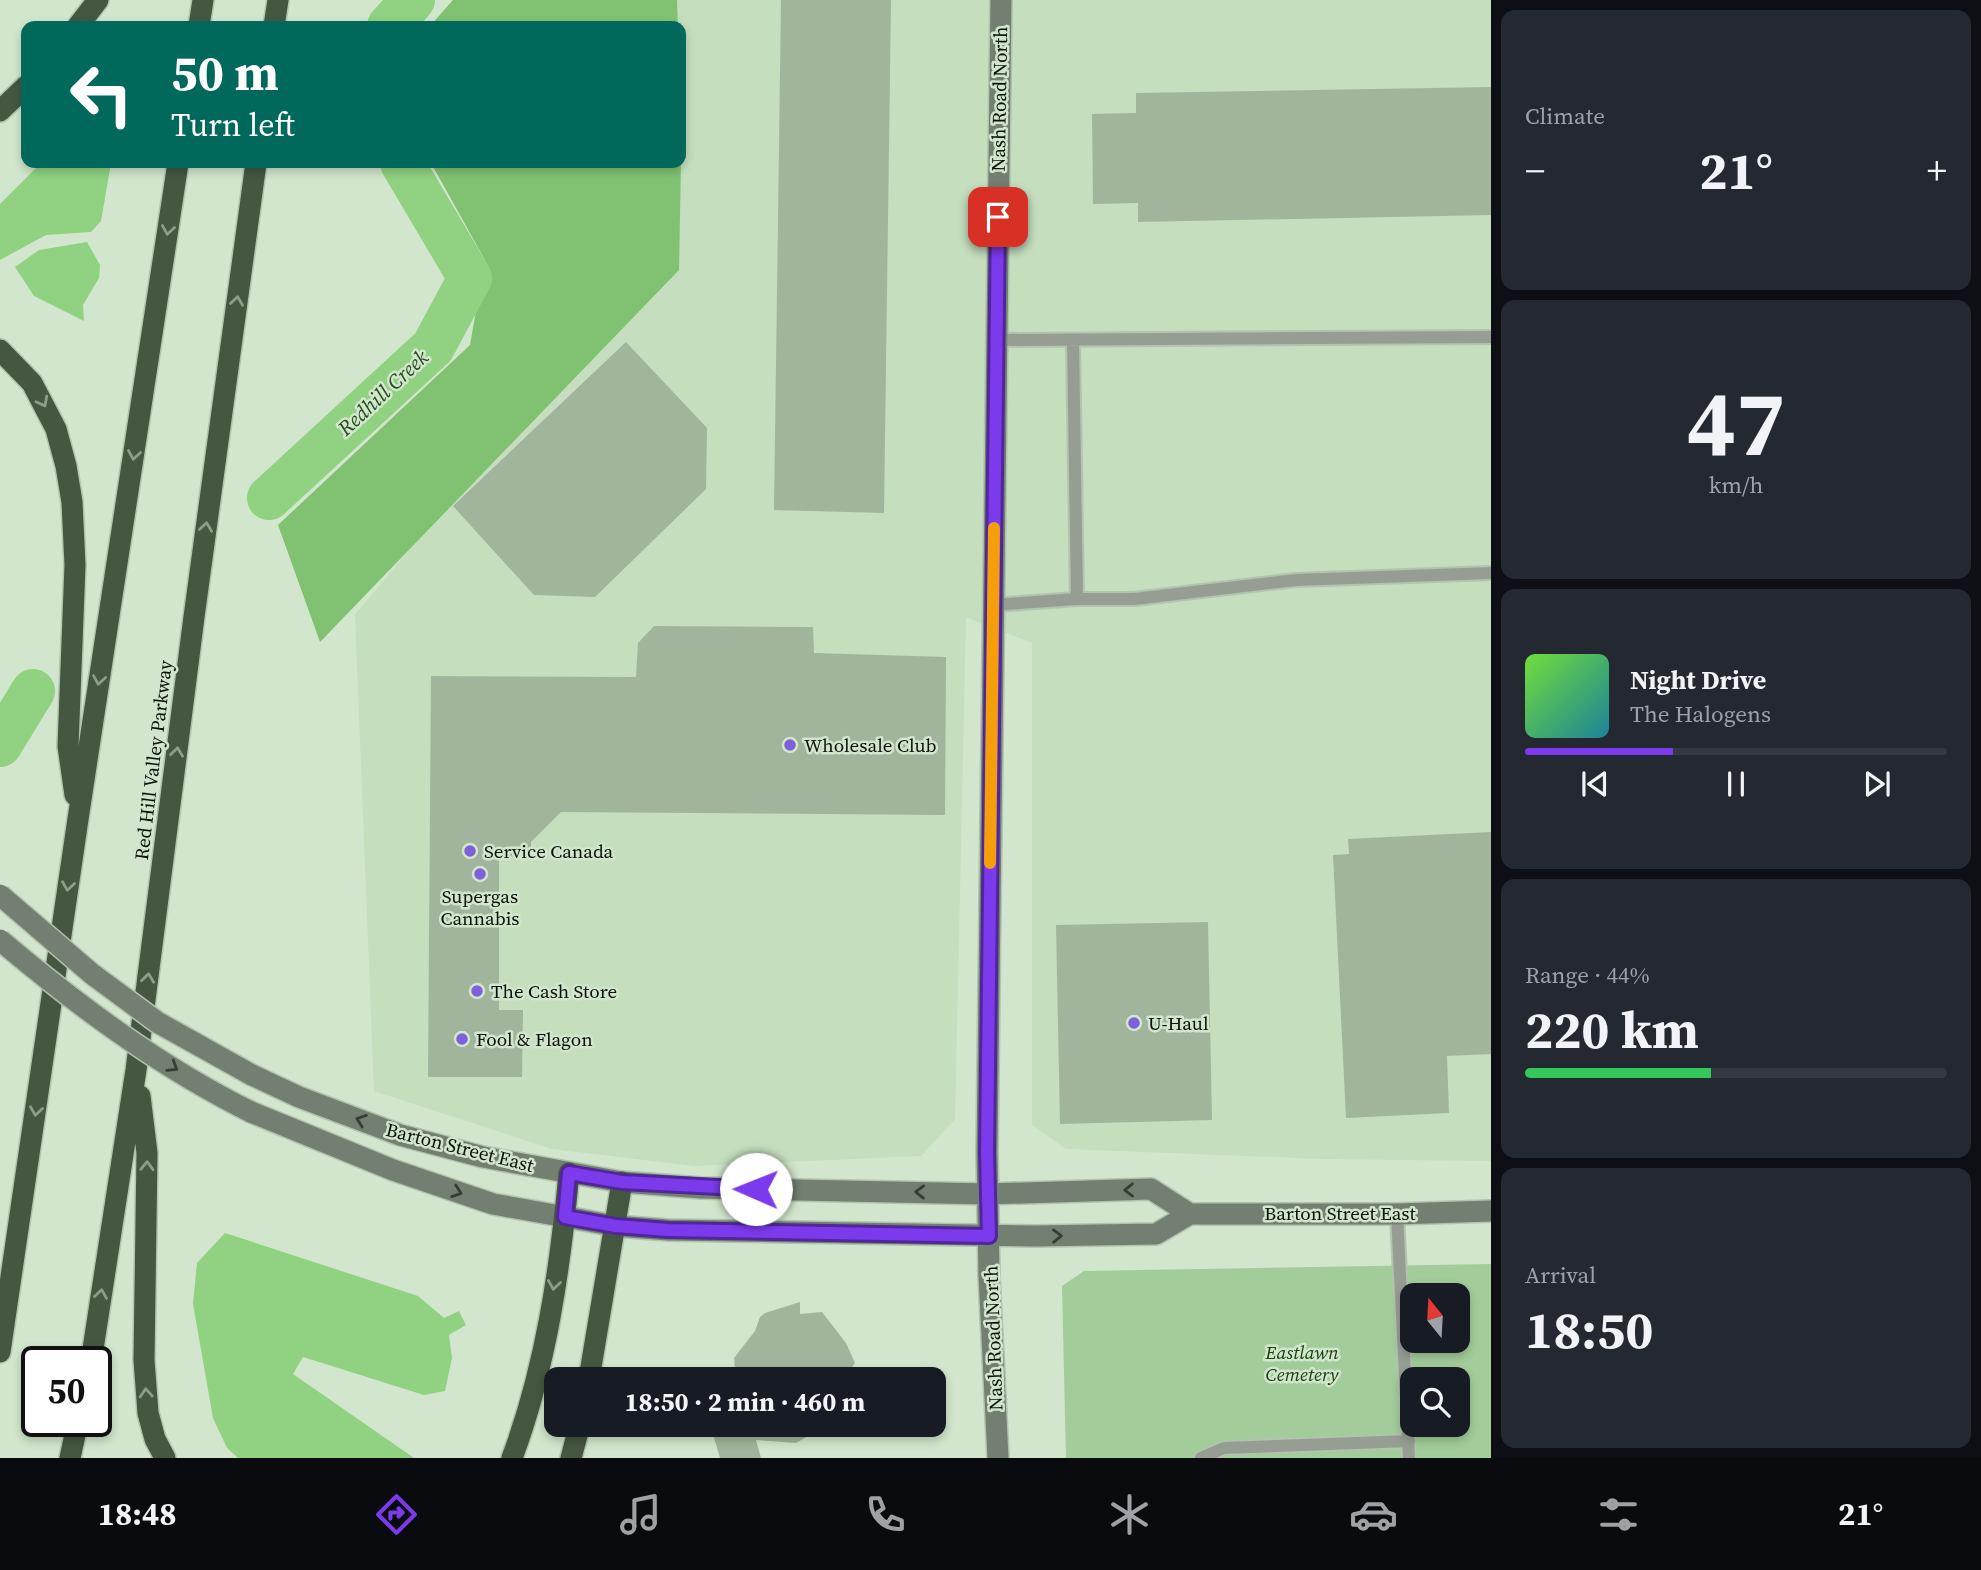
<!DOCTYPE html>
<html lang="en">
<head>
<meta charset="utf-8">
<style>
	:root { --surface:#171b24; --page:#242831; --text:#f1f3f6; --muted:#9ea1a6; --line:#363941; --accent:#7c3aed }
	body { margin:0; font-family:"Source Serif 4",serif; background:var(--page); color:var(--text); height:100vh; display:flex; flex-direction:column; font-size:26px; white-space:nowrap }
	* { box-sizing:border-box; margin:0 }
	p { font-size:23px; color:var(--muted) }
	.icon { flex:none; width:38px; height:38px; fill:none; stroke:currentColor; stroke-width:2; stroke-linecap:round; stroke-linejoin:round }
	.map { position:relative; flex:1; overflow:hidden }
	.side { display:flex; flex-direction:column; gap:10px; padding:10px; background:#0d0f14; width:490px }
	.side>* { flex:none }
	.top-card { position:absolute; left:21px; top:21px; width:665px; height:147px; border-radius:14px; box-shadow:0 4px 10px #0003; background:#00695c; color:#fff; overflow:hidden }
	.needle { width:46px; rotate:342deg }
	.fabs { position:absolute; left:1400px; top:1283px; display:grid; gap:14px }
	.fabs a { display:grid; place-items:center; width:70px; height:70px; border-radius:14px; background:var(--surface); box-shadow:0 4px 10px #0003; font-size:35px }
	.speed { position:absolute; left:21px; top:1346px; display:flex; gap:14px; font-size:35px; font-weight:700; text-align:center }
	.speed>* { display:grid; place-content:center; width:91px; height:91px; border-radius:50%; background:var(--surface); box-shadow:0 4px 10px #0003; line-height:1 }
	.speed .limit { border:4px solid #111; border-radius:10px; background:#fff; color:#111 }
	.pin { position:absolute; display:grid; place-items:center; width:60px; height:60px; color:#fff; margin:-30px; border-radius:14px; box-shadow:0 4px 10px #0006 }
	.me { position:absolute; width:77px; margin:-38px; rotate:271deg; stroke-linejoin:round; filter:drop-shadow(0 0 5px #0008) }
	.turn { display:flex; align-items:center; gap:24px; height:147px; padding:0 35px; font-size:32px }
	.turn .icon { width:91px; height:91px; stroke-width:2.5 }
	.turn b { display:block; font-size:49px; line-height:60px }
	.big { font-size:52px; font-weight:700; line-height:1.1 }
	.side .tile { flex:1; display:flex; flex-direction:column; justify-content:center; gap:10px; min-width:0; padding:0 24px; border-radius:14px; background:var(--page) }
	.side .dial { align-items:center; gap:0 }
	.dial b { font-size:91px; line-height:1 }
	.song { display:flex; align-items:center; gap:21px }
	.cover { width:84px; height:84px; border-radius:10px; background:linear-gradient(135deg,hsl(100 70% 55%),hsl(190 70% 35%)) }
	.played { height:7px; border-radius:4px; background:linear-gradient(90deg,var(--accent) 35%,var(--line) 35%) }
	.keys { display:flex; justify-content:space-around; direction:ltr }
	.heat { display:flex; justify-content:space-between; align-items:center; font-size:38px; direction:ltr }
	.charge { height:10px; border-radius:5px; background:linear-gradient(90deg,#34c759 44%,var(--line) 0) }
	.trip { position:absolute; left:544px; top:1367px; width:402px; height:70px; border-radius:14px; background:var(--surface); box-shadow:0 4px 10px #0003; font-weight:700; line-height:70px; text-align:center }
	.tabs { display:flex; height:112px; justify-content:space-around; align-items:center; background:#090b0e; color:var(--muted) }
	.tabs .icon { width:49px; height:49px }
	.tabs .on { color:var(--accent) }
	.tabs b { font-size:32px; color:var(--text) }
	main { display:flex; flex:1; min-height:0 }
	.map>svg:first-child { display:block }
	.built { fill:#c4debe }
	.green { fill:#a2cc99; fill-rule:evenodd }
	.forest { fill:#81c272 }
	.water { fill:#90d281 }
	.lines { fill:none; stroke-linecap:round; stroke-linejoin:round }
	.river { stroke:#90d281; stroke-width:44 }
	.building { fill:#a1b59c }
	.service-casing { stroke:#b1c4ad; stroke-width:16 }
	.secondary-casing { stroke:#b1c4ad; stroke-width:24 }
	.motorway-casing { stroke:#b1c4ad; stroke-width:24 }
	.service { stroke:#969e94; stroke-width:12 }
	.secondary { stroke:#737f70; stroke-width:21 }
	.motorway { stroke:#455641; stroke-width:21 }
	.secondary-bridge-casing { stroke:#b1c4ad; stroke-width:24; stroke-linecap:butt }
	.secondary-bridge { stroke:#737f70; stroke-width:21 }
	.oneway { stroke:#8b9e86 }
	.oneway2 { stroke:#353e33 }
	.route-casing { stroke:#51269a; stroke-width:18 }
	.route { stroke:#7c3aed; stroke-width:12 }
	.slow { stroke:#f59e0b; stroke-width:12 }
	.poi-dot { fill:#7c61db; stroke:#d1e6cc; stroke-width:2.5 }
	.labels { text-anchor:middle; stroke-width:5; stroke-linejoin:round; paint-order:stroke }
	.street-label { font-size:19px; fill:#0b120a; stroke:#d1e6cc }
	.poi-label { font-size:19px; fill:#0b120a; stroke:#d1e6cc; text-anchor:start }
	.park-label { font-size:19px; font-style:italic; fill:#18430d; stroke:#d1e6cc }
	.water-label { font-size:21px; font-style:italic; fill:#224d18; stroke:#d1e6cc }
</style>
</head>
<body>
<main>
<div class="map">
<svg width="1491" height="1458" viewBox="0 0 1491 1458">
	<rect width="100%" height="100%" fill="#d1e6cc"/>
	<!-- built -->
	<path class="built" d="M677,0H1491V1161L1325,1159L1066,1149L1032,1125V643L966,617L955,1119L921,1156L695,1166L552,1149L374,1091L355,615L443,509L678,270L682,103L681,26H678Z"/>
	<!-- green -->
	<path class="green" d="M1491,1264V1458H1066L1062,1286L1084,1271ZM1412,1295H1458V1340H1412ZM1412,1379H1458V1424H1412Z"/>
	<!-- forest -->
	<path class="forest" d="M453,0H677L678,26H430Z
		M431,163H681L679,270L320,642L278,525L470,345L485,260Z"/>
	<!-- water -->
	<path class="water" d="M41,163H111L101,221L91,232L46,235L0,260V204Z
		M87,242L100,265L99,278L83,305L84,321L34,296L15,267L39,250Z
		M225,1233L418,1296L444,1318L459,1311L466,1325L449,1335L452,1358L445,1391L424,1395L303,1357L293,1374L414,1458H238L227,1448L213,1418L193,1304L197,1263Z"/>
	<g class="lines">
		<!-- river -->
		<path class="river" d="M389,26L413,0
			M269,498L433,347L470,278L402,163
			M0,745L33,691"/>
	</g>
	<!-- building -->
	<path class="building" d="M781,0H891L884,513L774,510Z
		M1491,87V215L1138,222V203L1093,204L1092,114L1136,113V93Z
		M626,342L707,428L706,489L595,597L534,595L453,506Z
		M654,626L813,627L814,653L946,657L945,815L561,812L531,842V856L499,857V1010H523L522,1077H428L431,676L636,677L638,643Z
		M1491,832V1054L1447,1056L1449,1113L1346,1118L1333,855L1349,854L1348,839Z
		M1208,922L1212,1120L1060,1124L1056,925Z
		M800,1302V1314L822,1312L846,1343L855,1363L844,1379H736L734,1358L755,1331L760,1317L765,1313Z
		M710,1424H829L796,1443L756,1440L761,1458H720Z"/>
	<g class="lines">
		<!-- service casing -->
		<g class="service-casing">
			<path id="service" d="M997,340L1491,337
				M1073,340L1077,599
				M993,605L1077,599H1134L1296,580L1491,573
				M1397,1214L1409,1458
				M1201,1458L1224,1448L1409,1441"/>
		</g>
		<!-- secondary casing -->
		<g class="secondary-casing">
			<path id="secondary" d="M252,1075L299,1097L400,1135L483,1157L622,1182L701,1188L988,1194L1151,1189L1190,1214
				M251,1112L393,1170L493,1204L616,1226L668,1230L1035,1236L1156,1234L1190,1214H1397L1491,1211
				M998,1458L989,1276L987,1152L1001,0"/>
		</g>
		<!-- motorway casing -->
		<g class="motorway-casing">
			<path id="motorway" d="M78,26L98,0
				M199,26L203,0
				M274,26L278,0
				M0,111L26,86
				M0,350L32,383L56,429L66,466L72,502L75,565L68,746L75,795
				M140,1096L147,1153L144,1360L148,1413L155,1439L165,1458
				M0,1352L78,819L178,163
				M91,1362L136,1070L194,617L256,163
				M589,1379L622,1182
				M70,1458L78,1421
				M512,1458C546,1367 560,1270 569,1173
				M571,1458L580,1424"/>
		</g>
		<!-- service -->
		<use href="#service" class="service"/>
		<!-- secondary -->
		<use href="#secondary" class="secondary"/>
		<!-- motorway -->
		<use href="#motorway" class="motorway"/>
		<!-- secondary-bridge casing -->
		<g class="secondary-bridge-casing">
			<path id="secondary-bridge" d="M0,895L92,974L157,1022L252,1075
				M0,940C77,1005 160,1067 251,1112"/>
		</g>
		<!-- secondary-bridge -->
		<use href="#secondary-bridge" class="secondary-bridge"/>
	</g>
	<!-- one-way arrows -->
	<defs><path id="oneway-chevron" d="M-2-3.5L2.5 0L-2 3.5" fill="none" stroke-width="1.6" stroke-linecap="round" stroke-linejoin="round" transform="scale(1.75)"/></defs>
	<g class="oneway">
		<use href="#oneway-chevron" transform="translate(168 230) rotate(99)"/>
		<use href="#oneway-chevron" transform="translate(237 301) rotate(-82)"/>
		<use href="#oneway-chevron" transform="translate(43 402) rotate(62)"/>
		<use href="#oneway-chevron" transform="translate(134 455) rotate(99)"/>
		<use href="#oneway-chevron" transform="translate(206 527) rotate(-82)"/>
		<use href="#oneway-chevron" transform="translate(99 680) rotate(99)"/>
		<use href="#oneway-chevron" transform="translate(177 752) rotate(-83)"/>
		<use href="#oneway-chevron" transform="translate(68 886) rotate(98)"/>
		<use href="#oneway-chevron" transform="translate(148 978) rotate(-83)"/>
		<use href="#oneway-chevron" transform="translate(36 1111) rotate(98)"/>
		<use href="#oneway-chevron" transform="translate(147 1166) rotate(-89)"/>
		<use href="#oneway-chevron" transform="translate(554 1285) rotate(99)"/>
		<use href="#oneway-chevron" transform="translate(101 1294) rotate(-81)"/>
		<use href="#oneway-chevron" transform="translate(146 1393) rotate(-94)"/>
	</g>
	<g class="oneway2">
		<use href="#oneway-chevron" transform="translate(173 1067) rotate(32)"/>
		<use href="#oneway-chevron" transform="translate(361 1120) rotate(-160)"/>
		<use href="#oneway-chevron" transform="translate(1129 1190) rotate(179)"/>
		<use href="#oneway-chevron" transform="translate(457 1192) rotate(19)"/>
		<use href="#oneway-chevron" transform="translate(920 1192) rotate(-179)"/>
		<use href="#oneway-chevron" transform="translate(1057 1236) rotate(-1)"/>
	</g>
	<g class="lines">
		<!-- route casing -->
		<g class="route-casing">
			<path id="route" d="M756,1189L622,1182L569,1173L565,1217L616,1226L668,1230L989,1236L987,1152L998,217"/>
		</g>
		<!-- route -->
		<use href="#route" class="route"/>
		<!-- slow -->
		<path class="slow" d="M990,863L994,528"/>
	</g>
	<!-- markers -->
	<g class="poi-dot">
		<circle cx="790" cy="745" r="7"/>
		<circle cx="470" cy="851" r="7"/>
		<circle cx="480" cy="874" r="7"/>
		<circle cx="477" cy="991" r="7"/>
		<circle cx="1134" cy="1023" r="7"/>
		<circle cx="462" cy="1039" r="7"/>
	</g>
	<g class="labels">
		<!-- street labels -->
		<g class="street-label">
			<text transform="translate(999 99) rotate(-89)" y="7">Nash Road North</text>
			<text transform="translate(153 760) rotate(-83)" y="7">Red Hill Valley Parkway</text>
			<text transform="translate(460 1147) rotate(14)" y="7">Barton Street East</text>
			<text x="1340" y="1220">Barton Street East</text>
			<text transform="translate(993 1338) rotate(-92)" y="7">Nash Road North</text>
		</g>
		<!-- poi labels -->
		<g class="poi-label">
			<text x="804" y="752">Wholesale Club</text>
			<text x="484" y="858">Service Canada</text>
			<text x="480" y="903" text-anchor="middle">Supergas<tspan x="480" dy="22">Cannabis</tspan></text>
			<text x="491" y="998">The Cash Store</text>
			<text x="1148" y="1030">U-Haul</text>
			<text x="476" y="1046">Fool &amp; Flagon</text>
		</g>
		<!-- park labels -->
		<g class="park-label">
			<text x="1302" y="1359">Eastlawn<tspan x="1302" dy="22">Cemetery</tspan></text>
		</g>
		<!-- water labels -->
		<g class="water-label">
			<text transform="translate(383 393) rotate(-43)" y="7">Redhill Creek</text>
		</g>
	</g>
</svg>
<div class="fabs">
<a><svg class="needle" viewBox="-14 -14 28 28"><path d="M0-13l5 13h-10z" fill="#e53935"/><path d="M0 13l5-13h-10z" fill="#9ea1a6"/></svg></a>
<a><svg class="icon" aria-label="search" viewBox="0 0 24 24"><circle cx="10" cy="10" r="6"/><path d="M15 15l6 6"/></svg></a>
</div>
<div class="speed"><div class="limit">50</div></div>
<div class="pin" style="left:998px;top:217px;background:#d93025"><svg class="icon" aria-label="arrive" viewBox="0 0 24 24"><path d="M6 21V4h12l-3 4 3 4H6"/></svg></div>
<svg class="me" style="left:756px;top:1189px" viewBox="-20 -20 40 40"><circle r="19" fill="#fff"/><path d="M0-13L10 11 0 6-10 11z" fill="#7c3aed"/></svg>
<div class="trip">18:50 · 2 min · 460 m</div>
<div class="top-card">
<div class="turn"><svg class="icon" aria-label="left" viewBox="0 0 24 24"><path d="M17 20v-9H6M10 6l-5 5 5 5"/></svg><div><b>50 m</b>Turn left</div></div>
</div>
</div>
<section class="side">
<div class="tile"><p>Climate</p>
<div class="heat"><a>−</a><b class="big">21°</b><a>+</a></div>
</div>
<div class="tile dial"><b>47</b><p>km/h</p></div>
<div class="tile">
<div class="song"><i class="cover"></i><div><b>Night Drive</b><p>The Halogens</p></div></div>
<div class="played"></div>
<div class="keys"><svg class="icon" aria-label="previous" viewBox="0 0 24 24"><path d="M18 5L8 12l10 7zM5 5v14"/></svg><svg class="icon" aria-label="pause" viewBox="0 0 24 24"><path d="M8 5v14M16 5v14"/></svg><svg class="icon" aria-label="next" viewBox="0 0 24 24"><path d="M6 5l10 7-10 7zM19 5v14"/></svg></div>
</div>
<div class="tile"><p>Range · 44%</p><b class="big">220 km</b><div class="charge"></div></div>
<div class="tile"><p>Arrival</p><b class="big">18:50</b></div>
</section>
</main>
<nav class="tabs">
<b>18:48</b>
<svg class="icon on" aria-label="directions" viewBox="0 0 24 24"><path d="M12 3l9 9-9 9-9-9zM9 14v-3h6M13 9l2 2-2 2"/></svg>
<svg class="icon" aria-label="music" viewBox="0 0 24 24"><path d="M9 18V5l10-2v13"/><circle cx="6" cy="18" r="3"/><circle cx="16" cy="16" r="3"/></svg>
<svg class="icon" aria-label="phone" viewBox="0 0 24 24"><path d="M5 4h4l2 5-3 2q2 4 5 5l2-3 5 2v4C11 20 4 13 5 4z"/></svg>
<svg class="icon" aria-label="climate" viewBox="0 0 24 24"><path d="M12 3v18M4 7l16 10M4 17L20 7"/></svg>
<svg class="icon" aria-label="car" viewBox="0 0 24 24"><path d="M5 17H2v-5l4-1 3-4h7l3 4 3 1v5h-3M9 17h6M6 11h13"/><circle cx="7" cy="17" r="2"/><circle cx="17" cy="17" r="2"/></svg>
<svg class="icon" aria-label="filters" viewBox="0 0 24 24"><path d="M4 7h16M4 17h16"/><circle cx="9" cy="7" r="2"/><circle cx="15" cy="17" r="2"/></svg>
<b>21°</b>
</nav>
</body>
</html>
